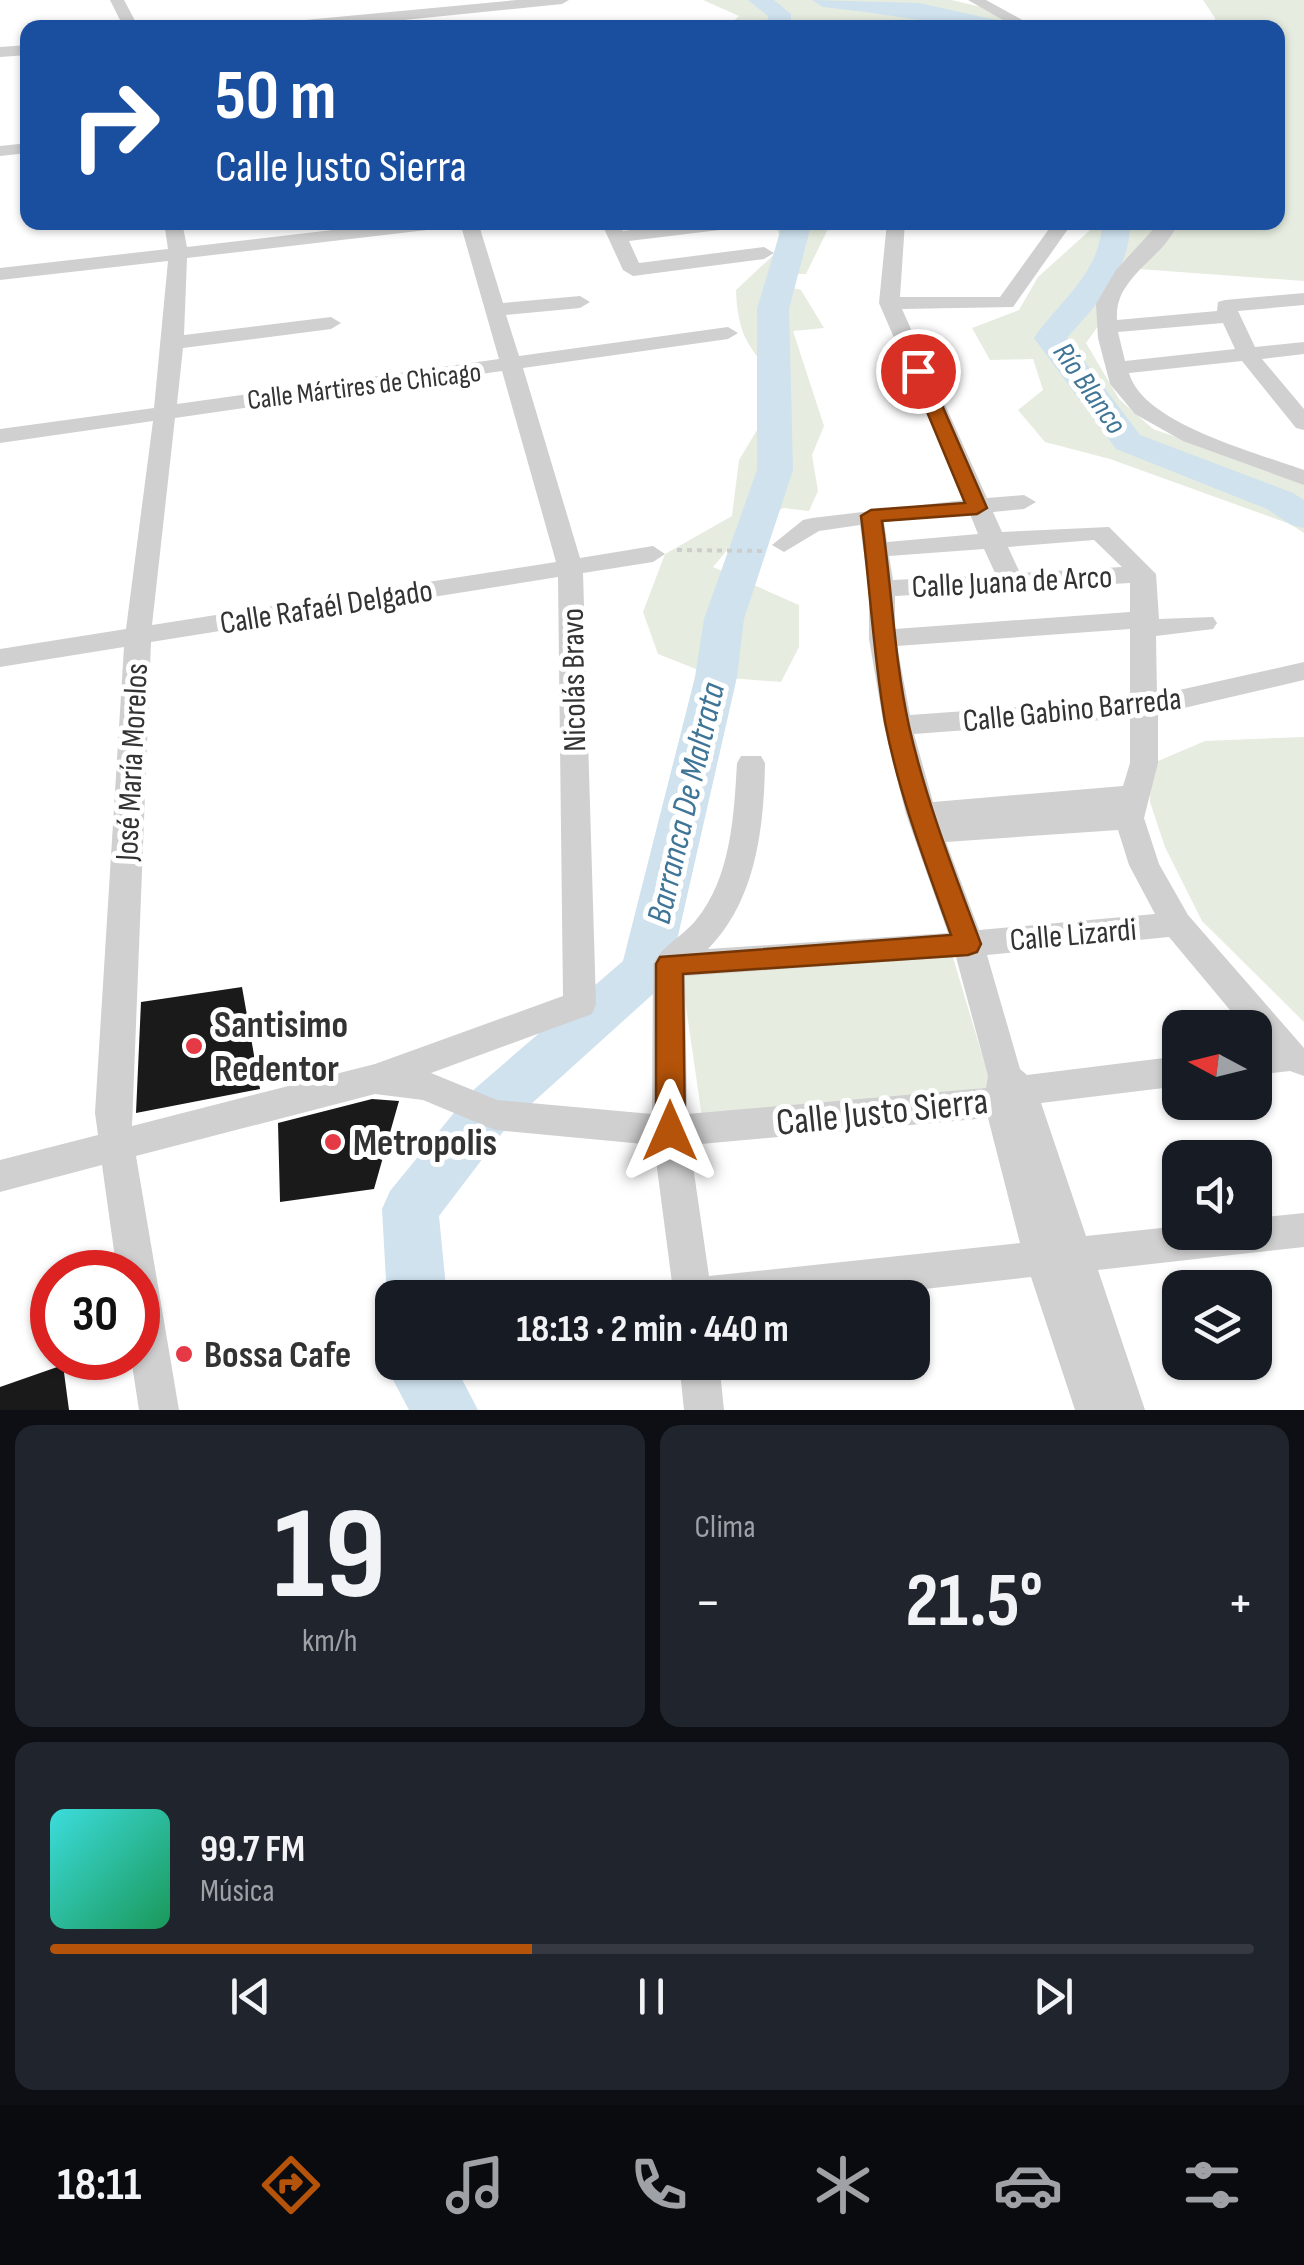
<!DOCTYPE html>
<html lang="es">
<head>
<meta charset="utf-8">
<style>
	:root { --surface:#171b24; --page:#20242c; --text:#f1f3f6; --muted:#9ea1a6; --line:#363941; --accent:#b45309 }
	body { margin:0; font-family:"Sofia Sans Condensed",sans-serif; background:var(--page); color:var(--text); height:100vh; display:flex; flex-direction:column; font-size:38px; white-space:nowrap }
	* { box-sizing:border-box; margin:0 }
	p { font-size:32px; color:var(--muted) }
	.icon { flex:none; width:55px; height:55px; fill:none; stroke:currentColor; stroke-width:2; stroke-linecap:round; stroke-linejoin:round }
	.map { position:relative; height:1410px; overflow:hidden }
	.panel { display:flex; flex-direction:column; gap:15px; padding:15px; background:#0d0f14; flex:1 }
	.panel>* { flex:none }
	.banner { position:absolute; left:20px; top:20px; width:1265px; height:210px; border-radius:20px; box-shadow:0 2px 8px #0004; background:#1a4fa0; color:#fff; overflow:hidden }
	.needle { width:65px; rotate:277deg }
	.tools { position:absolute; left:1162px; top:1010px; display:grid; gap:20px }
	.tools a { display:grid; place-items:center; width:110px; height:110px; border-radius:20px; background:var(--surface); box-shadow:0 2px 8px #0004; font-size:50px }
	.speed { position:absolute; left:30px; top:1250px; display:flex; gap:20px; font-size:50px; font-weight:700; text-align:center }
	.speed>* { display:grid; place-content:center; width:130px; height:130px; border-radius:50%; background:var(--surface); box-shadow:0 2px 8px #0004; line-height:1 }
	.speed .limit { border:15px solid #d22; background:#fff; color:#111 }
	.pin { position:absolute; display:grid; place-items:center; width:85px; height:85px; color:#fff; margin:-42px; border:5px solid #fff; border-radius:50%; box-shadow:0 2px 10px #0007 }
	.me { position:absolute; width:110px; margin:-55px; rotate:0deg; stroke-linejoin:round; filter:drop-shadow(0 0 8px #0008) }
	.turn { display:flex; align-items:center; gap:35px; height:210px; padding:0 30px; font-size:45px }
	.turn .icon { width:130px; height:130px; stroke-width:2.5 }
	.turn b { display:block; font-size:70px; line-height:85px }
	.big { font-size:75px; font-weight:700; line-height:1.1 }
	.panel .tile { flex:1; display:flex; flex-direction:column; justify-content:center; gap:15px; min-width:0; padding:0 35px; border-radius:20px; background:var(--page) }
	.panel .dial { align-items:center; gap:0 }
	.dial b { font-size:130px; line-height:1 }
	.song { display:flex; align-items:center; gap:30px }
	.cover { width:120px; height:120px; border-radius:15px; background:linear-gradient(135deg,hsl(180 70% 55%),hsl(150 70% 35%)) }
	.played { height:10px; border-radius:5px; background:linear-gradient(90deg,var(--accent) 40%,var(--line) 40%) }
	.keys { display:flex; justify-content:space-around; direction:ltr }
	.heat { display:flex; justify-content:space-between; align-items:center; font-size:55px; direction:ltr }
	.panel .tiles { flex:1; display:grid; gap:15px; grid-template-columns:1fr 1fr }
	.tile:last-child { grid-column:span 2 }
	.trip { position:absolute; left:375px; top:1280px; width:555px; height:100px; border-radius:20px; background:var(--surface); box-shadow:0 2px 8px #0004; font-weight:700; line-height:100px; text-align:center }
	.tab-bar { display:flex; height:160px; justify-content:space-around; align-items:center; background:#090b0e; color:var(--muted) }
	.tab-bar .icon { width:70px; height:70px }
	.tab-bar .active { color:var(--accent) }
	.tab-bar b { font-size:45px; color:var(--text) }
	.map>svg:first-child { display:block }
	.green { fill:#e6ecdf }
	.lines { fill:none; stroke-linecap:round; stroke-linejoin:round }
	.river { fill:#cfe2ee; fill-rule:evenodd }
	.building { fill:#1a1a1a }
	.path { stroke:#cdcdcd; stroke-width:4; stroke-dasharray:5 5; stroke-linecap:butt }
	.minor { fill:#d0d0d0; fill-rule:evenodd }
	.route { fill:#b45309; stroke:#753606; stroke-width:2.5 }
	.poi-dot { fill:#e63946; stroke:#fff; stroke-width:4 }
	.labels { text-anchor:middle; stroke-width:10; stroke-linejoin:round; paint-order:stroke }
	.far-street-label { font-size:28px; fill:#333; stroke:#fff }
	.far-water-label { font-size:30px; font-style:italic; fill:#3f7597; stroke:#fff }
	.street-label { font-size:32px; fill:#333; stroke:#fff }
	.water-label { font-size:35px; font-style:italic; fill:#3f7597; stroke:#fff }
	.near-poi-label { font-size:38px; font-weight:bold; fill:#333; stroke:#fff; text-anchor:start }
	.near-street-label { font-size:38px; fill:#333; stroke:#fff }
</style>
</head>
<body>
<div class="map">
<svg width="1304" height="1410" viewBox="0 0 1304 1410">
	<rect width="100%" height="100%" fill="#fff"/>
	<!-- green -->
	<path class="green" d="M703,0H951L999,11L1036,27L668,28L728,26L739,16Z
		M1203,0H1304V281L1139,269L1086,343L1119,399L1153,429L1304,481V533L1290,524L1110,459L1045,442L1018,410L1043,390L1033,359L990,360L972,328L1019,310L1038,277L1098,223L1278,222V28L1214,27L1215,18Z
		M776,223H831L806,274H791L782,285L801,290L824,328L793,331L824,426L812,455L818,491L809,511L783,508L738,537L713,567L799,605V647L781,682L716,677L658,654L643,612L665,554L732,516L739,460L783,387C752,349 738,342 736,290L782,247Z
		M1304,737V1022L1202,921L1165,847L1150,802L1151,764L1205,741Z
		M951,951L993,1091L702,1117L681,973Z"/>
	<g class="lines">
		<!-- river -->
		<path class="river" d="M748,0H774L791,14V28H767L768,16Z
			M812,0L919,3L1010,23L1013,28C950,28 886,13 823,7Z
			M783,222H812L789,309L793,470L744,619L737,677L670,971L663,985L509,1124L439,1216L447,1298H392V1310L387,1298L382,1209L390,1191L471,1092L623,961L695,677L704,619L757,470V309Z
			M1102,222H1130C1131,270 1096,305 1067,338L1140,435L1293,493L1304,500V528L1291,525L1267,509L1116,449L1034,338C1060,300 1101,273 1102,222Z
			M392,1360L453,1362L478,1410H409L392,1378Z"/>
	</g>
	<!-- building -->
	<path class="building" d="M242,987L260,1089L136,1113L141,1002Z
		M372,1099L399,1101L374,1189L280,1202L278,1123Z
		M63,1365L69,1410H0V1387Z"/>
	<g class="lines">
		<!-- path -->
		<path class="path" d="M677,550L763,551"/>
		<!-- minor -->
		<path class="minor" d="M110,0H124L139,28H124Z
			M517,0H569L562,4L325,28H266L273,23Z
			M968,0H986L1037,28H1017Z
			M28,45V55L0,57V47Z
			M28,143V153L0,156V146Z
			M164,222H182L187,247L400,222H478L503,303L580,296L590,302L580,308L506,315L519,356L728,327L738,333L728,339L523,368L580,558L653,546L665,554L653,562L583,573L596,1004L592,1014L431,1073L497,1100L652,1114L653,964C663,945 683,936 696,920C731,878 734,815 737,763L741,756H761L765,763C764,827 756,901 708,949L948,933L906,814L884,726L869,639V589L860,525L819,531L784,552L772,545L803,520L812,518L964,500L879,303L887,222H905L900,297H1000L1054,222H1073L1013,307L902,309L987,498L1024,495L1036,502L1024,509L993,512L1002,532L1109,527L1156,574L1159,619L1213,617L1217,623L1213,629L1156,636L1157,695L1304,662V680L1158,714V763L1144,818L1159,864L1188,915L1304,1048V1076L1290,1071L1255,1075V1047L1260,1046L1255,1040V1028H1245L1169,937L987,955L1020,1069L1027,1075L1180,1056V1086L1041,1103L1086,1236L1180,1226V1232H1255V1218L1304,1213V1247L1098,1270L1145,1410H1075L1031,1277L845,1298H674L654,1145L495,1130L423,1100L375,1094L136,1156L179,1410H139L131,1358H138V1272H117L102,1165L0,1192V1160L98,1135L95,1113L124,647L0,667V649L126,629L153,421L0,443V429L154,408L168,261L0,280V268L168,249ZM461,226L499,359L177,404L183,348L331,329L341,323L331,317L184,335L187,258ZM502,371L556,562L152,625L175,418ZM970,514L978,534L887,542L884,522ZM1094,540L1122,567L1020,573L1008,547ZM984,549L996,575L893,580L889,556ZM558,577L563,996L375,1064L132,1126L151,642ZM1130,583V612L895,629V596ZM1130,629V699L910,715L897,646ZM1130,718V763L1123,786L933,802L914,734ZM1118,830L1129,865L1155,914L979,930L946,842ZM956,957L988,1076L986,1088L687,1114L685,976ZM988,1118L1020,1243L709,1276L690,1145Z
			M601,222H620L623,231L687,222H745L736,228L629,241L639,263L764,247L774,253L764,259L633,276L623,270Z
			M1160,222H1178C1165,260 1114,274 1117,320L1217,311L1218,302L1225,300L1304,293V305L1238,311L1255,347L1304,342V354L1262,359L1304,409V430L1296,428L1242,361L1129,373C1143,424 1258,453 1304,470V485L1183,441L1135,414L1110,384L1098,338L1096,304L1116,270ZM1223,323L1235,349L1125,361L1118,332Z
			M679,1362H719L724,1410H684Z"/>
	</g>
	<!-- route -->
	<path class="route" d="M918,366L927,371L987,508L977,514L882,521C892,589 894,658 909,726C926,801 954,872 981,944L977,952L968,955L683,974L685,1131L681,1140L670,1144L660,1140L656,1131V964L660,957L951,935C926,865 899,795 885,722C873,653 870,585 861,516L871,510L965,503L910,371Z"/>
	<!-- markers -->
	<g class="poi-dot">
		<circle cx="194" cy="1046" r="10"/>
		<circle cx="333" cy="1142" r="10"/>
		<circle cx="184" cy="1354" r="10"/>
	</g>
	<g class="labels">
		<!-- far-street labels -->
		<g class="far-street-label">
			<text transform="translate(364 385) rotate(-7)" y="10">Calle Mártires de Chicago</text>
		</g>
		<!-- far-water labels -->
		<g class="far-water-label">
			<text transform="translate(1090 388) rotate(55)" y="10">Río Blanco</text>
		</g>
		<!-- street labels -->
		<g class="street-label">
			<text transform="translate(1012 581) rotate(-3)" y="11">Calle Juana de Arco</text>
			<text transform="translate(326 606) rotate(-9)" y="11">Calle Rafaél Delgado</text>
			<text transform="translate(573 680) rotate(-91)" y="11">Nicolás Bravo</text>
			<text transform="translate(1072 709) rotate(-6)" y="11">Calle Gabino Barreda</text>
			<text transform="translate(131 762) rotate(-87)" y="11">José María Morelos</text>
			<text transform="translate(1073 934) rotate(-5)" y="11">Calle Lizardi</text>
		</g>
		<!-- water labels -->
		<g class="water-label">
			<text transform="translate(685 803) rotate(-77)" y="12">Barranca De Maltrata</text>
		</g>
		<!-- near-poi labels -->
		<g class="near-poi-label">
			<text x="214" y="1037">Santisimo<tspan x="214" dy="44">Redentor</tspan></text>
			<text x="353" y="1155">Metropolis</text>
			<text x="204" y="1367">Bossa Cafe</text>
		</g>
		<!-- near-street labels -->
		<g class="near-street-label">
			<text transform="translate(882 1111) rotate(-6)" y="13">Calle Justo Sierra</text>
		</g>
	</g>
</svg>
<div class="tools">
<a><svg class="needle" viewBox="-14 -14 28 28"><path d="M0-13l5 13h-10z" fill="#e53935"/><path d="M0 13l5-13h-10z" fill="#9ea1a6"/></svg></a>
<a><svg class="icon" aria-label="sound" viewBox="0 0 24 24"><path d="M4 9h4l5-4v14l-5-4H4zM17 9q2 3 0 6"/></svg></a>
<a><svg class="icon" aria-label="layers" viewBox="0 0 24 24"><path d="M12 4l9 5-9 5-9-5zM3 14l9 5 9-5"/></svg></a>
</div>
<div class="speed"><div class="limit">30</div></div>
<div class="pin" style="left:918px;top:371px;background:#d93025"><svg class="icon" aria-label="arrive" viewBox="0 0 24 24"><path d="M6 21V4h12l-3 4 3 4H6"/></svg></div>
<svg class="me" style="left:670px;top:1131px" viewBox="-20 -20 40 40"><path d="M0-17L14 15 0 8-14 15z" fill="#b45309" stroke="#fff" stroke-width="4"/></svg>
<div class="trip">18:13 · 2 min · 440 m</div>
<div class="banner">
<div class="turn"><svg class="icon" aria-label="right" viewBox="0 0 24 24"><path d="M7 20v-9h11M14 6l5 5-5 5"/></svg><div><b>50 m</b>Calle Justo Sierra</div></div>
</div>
</div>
<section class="panel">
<div class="tiles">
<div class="tile dial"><b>19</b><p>km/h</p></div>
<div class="tile"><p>Clima</p>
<div class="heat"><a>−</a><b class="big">21.5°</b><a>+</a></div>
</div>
<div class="tile">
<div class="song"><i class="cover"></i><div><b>99.7 FM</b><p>Música</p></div></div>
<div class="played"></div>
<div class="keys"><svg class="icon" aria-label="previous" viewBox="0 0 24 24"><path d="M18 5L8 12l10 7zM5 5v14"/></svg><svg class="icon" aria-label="pause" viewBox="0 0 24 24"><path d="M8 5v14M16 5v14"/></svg><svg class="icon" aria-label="next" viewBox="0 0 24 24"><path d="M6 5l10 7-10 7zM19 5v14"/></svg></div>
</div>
</div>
</section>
<nav class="tab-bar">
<b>18:11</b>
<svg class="icon active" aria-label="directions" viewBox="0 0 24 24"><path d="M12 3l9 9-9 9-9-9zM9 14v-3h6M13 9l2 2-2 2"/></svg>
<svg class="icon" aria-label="music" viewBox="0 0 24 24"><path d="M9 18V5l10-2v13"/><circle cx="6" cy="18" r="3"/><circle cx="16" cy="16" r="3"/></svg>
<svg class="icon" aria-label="phone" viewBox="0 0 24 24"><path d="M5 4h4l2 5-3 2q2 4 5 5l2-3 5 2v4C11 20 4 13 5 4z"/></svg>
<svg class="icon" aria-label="climate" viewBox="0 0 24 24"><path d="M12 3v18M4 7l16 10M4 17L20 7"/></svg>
<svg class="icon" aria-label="car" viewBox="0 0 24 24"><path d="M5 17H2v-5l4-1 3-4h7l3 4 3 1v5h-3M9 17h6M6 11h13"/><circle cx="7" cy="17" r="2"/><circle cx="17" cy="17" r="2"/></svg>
<svg class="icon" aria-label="filters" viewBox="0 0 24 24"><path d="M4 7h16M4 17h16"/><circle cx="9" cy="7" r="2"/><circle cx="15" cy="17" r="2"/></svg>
</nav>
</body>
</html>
